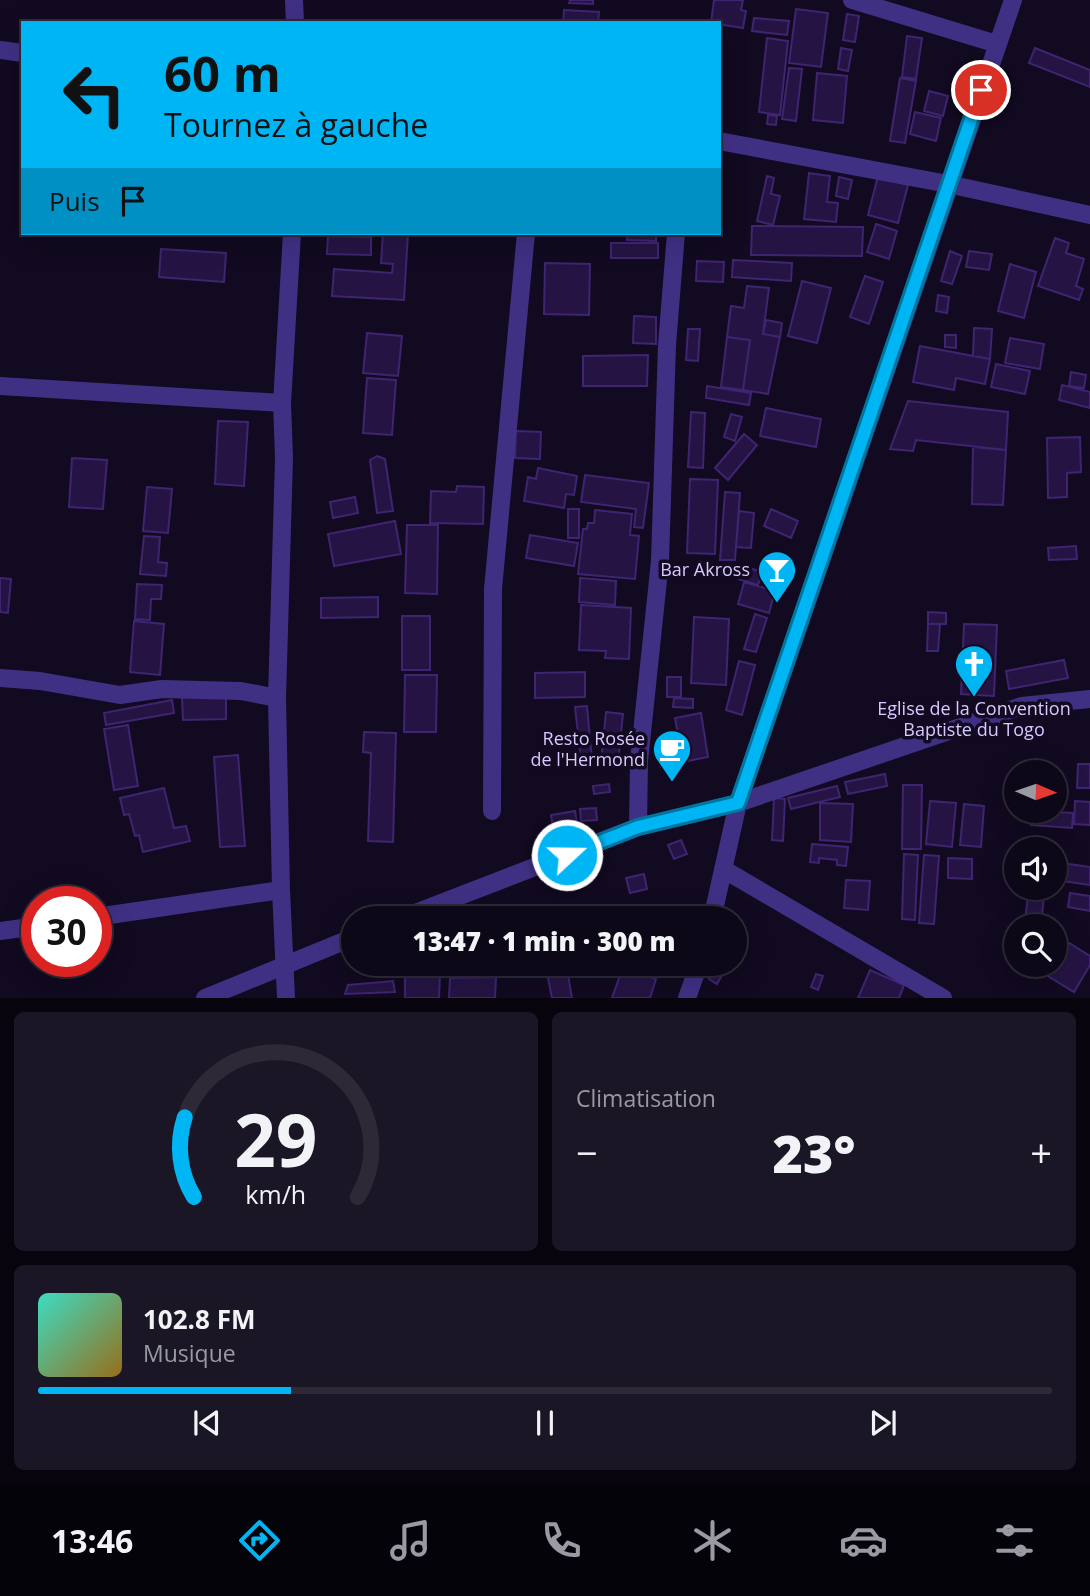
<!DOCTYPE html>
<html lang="fr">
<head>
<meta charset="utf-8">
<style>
	:root { --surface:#0d0818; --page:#1b1625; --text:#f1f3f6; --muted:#9a9aa2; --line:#2d2937; --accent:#00b5f4 }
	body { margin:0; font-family:"Open Sans",sans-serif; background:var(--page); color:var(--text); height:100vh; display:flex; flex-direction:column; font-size:26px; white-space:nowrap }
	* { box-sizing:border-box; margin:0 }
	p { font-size:23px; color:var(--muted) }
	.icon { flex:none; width:38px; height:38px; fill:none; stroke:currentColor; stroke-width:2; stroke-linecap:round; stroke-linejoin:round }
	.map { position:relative; height:998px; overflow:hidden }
	.sheet { display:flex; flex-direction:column; gap:14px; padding:14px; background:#07040d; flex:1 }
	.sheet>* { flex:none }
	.banner { position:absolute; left:21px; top:21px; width:700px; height:214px; border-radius:0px; box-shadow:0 7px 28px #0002,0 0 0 2px var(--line); background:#00b5f4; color:#111; overflow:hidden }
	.needle { width:46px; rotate:92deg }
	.tools { position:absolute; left:1004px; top:760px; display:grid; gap:14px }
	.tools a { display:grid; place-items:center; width:63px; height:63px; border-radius:50%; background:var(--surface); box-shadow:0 7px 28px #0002,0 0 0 2px var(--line); font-size:35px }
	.speed { position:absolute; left:21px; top:886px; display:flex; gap:14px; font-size:35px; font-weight:700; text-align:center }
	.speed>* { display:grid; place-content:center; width:91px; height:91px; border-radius:50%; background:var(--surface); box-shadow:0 7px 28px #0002,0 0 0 2px var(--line); line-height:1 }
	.speed .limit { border:10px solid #d22; background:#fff; color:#111 }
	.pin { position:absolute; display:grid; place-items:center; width:60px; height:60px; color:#fff; margin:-30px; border:4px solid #fff; border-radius:50%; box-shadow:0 2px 7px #0007 }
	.me { position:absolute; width:77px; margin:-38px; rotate:69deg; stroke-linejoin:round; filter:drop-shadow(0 0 5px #0008) }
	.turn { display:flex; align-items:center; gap:24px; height:147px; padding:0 28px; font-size:32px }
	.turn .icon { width:91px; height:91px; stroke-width:2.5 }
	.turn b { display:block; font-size:49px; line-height:60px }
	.then { display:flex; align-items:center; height:66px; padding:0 28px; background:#0003; gap:14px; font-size:26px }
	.big { font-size:52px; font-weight:800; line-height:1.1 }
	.sheet .card { flex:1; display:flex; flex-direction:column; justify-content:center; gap:10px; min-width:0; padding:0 24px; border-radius:10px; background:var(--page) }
	.sheet .dial { align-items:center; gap:0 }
	.dial svg { height:182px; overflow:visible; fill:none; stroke:var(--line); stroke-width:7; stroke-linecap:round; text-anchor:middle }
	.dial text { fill:var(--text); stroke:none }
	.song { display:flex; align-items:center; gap:21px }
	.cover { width:84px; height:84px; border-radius:10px; background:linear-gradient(135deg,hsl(170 70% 55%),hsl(40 70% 35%)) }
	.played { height:7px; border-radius:4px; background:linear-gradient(90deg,var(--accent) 25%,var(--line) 25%) }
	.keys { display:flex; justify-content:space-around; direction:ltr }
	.heat { display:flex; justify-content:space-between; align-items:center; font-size:38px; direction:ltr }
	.sheet .tiles { flex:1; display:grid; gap:14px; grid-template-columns:1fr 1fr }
	.card:last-child { grid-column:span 2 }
	.trip { position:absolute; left:341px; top:906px; width:406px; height:70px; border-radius:35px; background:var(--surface); box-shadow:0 7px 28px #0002,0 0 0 2px var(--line); font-weight:800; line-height:70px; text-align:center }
	.dock { display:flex; height:112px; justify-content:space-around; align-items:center; background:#05030a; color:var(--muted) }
	.dock .icon { width:49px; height:49px }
	.dock .on { color:var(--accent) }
	.dock b { font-size:32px; color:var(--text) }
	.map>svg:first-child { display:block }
	.building { fill:#251443; stroke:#3f2471; stroke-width:2 }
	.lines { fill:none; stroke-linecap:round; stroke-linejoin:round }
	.minor { stroke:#403084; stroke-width:18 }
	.route-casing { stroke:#00769f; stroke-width:18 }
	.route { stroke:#00b5f4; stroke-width:12 }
	.labels { text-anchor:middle; stroke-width:7; stroke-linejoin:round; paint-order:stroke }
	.poi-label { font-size:18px; fill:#d8c9ff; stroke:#110a20; text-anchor:end }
</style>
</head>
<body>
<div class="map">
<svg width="1090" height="998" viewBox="0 0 1090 998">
	<rect width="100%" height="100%" fill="#110a20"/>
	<!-- building -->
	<path class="building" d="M570,0H593V4L569,3Z
		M714,0H743L741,10L746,11L743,28L711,23Z
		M796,9L828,13L821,67L789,63Z
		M564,10L599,12L598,23H563Z
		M847,14L859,16L855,42L843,40Z
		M754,18L789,21L787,35L752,31Z
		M907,36L922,38L916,79L902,77Z
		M767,38L788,41L780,115L759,112Z
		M841,48L852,50L848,71L838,69Z
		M1035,48L1090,70V87L1029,63Z
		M789,68L802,69L796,121L782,119Z
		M817,73L847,76L843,123L813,120Z
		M900,78L916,81L905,143L890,141Z
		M929,91L948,96L943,116L924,111Z
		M915,112L941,118L936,141L910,134Z
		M768,115L777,116L776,125L767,124Z
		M809,173L830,176L827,202L838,203L836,222L804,219Z
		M767,176L774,178L771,194L780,196L773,225L757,221Z
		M878,176L908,185L898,223L868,215Z
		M839,177L852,180L848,199L836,196Z
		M876,224L897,231L889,259L867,252Z
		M752,226L863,227L862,256L751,255Z
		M174,233H228L227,236Z
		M383,233H408L404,300L332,296L334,269L392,273L393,264L381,263Z
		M628,233H656V241L627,240Z
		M328,236L371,237V255L327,254Z
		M1055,238L1069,243L1066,253L1084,259L1076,286L1083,289L1079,300L1038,286Z
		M611,243H658V258H611Z
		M161,249L226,253L224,282L159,277Z
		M950,251L962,256L952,284L941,281Z
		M969,251L992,254L989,270L966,267Z
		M733,260L792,263L791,281L732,277Z
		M697,261L724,262L723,282L696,281Z
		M545,263L590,264L589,315L544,314Z
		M1010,264L1036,272L1024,318L998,311Z
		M865,276L883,282L869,324L850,317Z
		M802,281L831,288L817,343L788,336Z
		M747,286L769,288L763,334L780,337L768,394L743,390L750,340L727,337L731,306L744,308Z
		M938,295L949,297L947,313L936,311Z
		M634,316L656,317V344L633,343Z
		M766,320L782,323L780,337L763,334Z
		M974,328L992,329L990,359L973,356Z
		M688,329H700L698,361L686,360Z
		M367,333L402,336L398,376L363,373Z
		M945,335H956V348L945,347Z
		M727,337L750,340L743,390L721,387Z
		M1010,338L1044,344L1040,369L1005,363Z
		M920,346L990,359L985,384L956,378L954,390L913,382Z
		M648,355L647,386H583V356Z
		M996,364L1030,371L1025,394L991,387Z
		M1071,372L1086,375L1084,388L1069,386Z
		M367,378L396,380L392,435L363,433Z
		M1062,385L1090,392V408L1059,400Z
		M707,386L751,393L749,405L706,398Z
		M908,401L1008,412L1006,450L916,440L913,451L890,449Z
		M766,408L821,419L816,447L760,436Z
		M691,412L705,413L703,468L688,467Z
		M731,414L742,417L735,441L724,437Z
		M218,421L248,422L244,486L215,484Z
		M516,431L541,432L540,459L515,458Z
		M744,434L757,445L728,480L715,468Z
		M1080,437L1081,472L1067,473V497L1048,498L1047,438Z
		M973,447L1006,450L1003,505L972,504Z
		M377,456L385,459L393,511L377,513L370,460Z
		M72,458L107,460L103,509L69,507Z
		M538,468L577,476L574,495L566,494L564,508L524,501L528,477L536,479Z
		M585,475L649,483L643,528L634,527L636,509L581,502Z
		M690,479L718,480L715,554L687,553Z
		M457,486L484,487L483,524L430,523L431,491L456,492Z
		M147,487L172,489L168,533L143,531Z
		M725,492L740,493L735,560H720Z
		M355,497L358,513L333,518L330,502Z
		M568,509H579V538H568Z
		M771,509L798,521L791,538L764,526Z
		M595,510L632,514L630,535L639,536L635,579L578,574L583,529H587L588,523H594Z
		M739,511L754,513L751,548L736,547Z
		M395,521L401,554L334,566L328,534Z
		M407,525H438L437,594L405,593Z
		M530,535L578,543L574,566L526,558Z
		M144,536L160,537L158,562L167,563L166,576L140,574Z
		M1076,546L1077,559L1049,560L1048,548Z
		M739,565L762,572L758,585L735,578Z
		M0,578L11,579L8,613L0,612Z
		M580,578L616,581L615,605L579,602Z
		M744,582L775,591L769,613L738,604Z
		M137,584L162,585L161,599H151L150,620L135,619Z
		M378,597V617L321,618V598Z
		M581,605L631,608L629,659L605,658L606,651L579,650Z
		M928,612L946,613V624H928Z
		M755,614L767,618L756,652L744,649Z
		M402,616H430V670H402Z
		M694,617L729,619L726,685L691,683Z
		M134,621L164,624L160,675L130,672Z
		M928,624H940L938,651H927Z
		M964,624L997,625L994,696L961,694Z
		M1064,660L1068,678L1009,689L1006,671Z
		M739,661L755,665L742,715L726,710Z
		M585,672V697L535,698V673Z
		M405,675H437L436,732H404Z
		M667,677H681V697H667Z
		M226,696V719L183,720L182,697Z
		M674,698L693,699V708L673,707Z
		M172,700L174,713L106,725L104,713Z
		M587,706L592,760L581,761L575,707Z
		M606,712L623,714L618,763L601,761Z
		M701,713L708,757L683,762L675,718Z
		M128,725L138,786L114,790L104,729Z
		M364,732L396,733L393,842L368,841L371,753L363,752Z
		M238,755L245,846L220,847L214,757Z
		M1078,764H1090V788H1077Z
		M885,774L887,786L848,794L845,782Z
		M609,784L610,792L594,794L593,786Z
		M903,785H922L921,849H902Z
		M837,786L840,797L791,809L788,798Z
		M164,788L174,828L186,826L190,841L143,852L139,835L135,836L129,814L124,815L120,798Z
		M774,798L785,799L783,841L772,840Z
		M930,801L956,803L952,847L926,844Z
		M1075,801L1090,802V825L1074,824Z
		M820,803L853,804L851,842L820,840Z
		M964,804L984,806L981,847L960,845Z
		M596,808L597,820L581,821L580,809Z
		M575,811L577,823L553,827L551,815Z
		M1032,811L1073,813L1072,828L1031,825Z
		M681,840L687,854L674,859L668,845Z
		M812,844L848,847L846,866L837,865V860L819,858V863L810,862Z
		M904,854L918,855L915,920L902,919Z
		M924,855L939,856L934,924L919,923Z
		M948,858L972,859V879L948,878Z
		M1055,862L1090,867V885L1055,880Z
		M644,874L647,889L630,893L626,878Z
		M846,880L870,881L868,910L844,908Z
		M1029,887H1045L1041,924L1025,921Z
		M1070,893L1090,896V911L1068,907Z
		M1066,941L1090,956V965L1074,992L1046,975L1052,964H1055V959Z
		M716,964H728L717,984L709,979Z
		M623,967L656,979L650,998H612Z
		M567,969L572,998H552L547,973Z
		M870,970L904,985L899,998H858Z
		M816,974L823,976L818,990L811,987Z
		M440,975L439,998H405V976Z
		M496,977L495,998H449L450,978Z
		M393,981L395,992L345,994L348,985Z"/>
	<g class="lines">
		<!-- minor -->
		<path class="minor" d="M294,0L295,23
			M852,0L997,44
			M0,50L23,53
			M719,141L948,184L1090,215
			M0,386L282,403
			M0,678L40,681L120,695L162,689L241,691L277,698
			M492,811L493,589L526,233
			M638,827L639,761L660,561L667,345L676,233
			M723,869L943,998
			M96,917L281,890
			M400,919L638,827L738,803L1022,706L1090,699
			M712,919L738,803L1013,0
			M0,931L37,926
			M205,998L354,937
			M286,998L281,890L277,698L284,458L282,403L292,233
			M687,998L699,964"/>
	</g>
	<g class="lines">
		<!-- route casing -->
		<g class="route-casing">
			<path id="route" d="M567,855L638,827L738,803L981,90"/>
		</g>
		<!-- route -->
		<use href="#route" class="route"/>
	</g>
	<!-- icons -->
	<defs>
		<g id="bar-pin" transform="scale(2.0125)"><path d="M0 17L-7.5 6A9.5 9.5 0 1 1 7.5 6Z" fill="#00b5f4" stroke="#110a20"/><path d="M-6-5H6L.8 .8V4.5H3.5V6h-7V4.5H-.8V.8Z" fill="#fff"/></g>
		<g id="church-pin" transform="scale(2.0125)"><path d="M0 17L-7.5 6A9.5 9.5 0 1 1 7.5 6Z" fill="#00b5f4" stroke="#110a20"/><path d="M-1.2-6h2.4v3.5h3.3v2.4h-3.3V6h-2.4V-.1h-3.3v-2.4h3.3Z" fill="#fff"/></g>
		<g id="cafe-pin" transform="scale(2.0125)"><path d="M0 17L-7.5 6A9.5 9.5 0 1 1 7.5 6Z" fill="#00b5f4" stroke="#110a20"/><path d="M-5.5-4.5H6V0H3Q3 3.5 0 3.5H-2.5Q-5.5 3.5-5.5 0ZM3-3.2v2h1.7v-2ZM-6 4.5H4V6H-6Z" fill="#fff"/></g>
	</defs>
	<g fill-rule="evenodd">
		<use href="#bar-pin" x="777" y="570"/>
		<use href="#church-pin" x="974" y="664"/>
		<use href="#cafe-pin" x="672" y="749"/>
	</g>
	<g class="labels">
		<!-- poi labels -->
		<g class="poi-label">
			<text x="750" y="576">Bar Akross</text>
			<text x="974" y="715" text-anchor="middle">Eglise de la Convention<tspan x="974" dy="21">Baptiste du Togo</tspan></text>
			<text x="645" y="745">Resto Rosée<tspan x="645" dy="21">de l'Hermond</tspan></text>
		</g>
	</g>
</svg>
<div class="tools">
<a><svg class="needle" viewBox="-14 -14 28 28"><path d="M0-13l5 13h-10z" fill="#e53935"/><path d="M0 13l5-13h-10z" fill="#9a9aa2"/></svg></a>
<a><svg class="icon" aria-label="sound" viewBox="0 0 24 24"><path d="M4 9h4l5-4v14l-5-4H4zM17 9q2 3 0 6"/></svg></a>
<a><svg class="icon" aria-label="search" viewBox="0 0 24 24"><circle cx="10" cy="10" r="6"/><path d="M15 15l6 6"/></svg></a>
</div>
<div class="speed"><div class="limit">30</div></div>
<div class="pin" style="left:981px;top:90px;background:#d93025"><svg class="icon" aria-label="arrive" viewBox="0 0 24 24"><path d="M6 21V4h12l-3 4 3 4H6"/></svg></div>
<svg class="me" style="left:567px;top:855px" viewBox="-20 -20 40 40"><circle r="17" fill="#00b5f4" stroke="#fff" stroke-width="3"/><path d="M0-11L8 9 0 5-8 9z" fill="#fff"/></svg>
<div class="trip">13:47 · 1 min · 300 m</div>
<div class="banner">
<div class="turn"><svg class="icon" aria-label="left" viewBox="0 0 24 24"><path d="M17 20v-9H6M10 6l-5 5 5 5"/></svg><div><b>60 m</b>Tournez à gauche</div></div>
<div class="then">Puis<svg class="icon" aria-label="arrive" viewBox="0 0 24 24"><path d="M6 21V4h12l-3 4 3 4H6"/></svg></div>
</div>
</div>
<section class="sheet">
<div class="tiles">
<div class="card dial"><svg viewBox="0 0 100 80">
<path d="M14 69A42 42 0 1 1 86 69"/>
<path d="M14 69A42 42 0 0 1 10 34" stroke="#00b5f4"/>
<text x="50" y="56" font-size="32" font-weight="700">29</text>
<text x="50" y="72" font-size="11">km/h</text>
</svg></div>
<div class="card"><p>Climatisation</p>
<div class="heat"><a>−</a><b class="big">23°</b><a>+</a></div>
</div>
<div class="card">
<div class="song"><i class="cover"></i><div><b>102.8 FM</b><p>Musique</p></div></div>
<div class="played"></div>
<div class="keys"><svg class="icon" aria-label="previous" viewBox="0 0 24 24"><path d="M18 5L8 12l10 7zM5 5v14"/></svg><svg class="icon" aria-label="pause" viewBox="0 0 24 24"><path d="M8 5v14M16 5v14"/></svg><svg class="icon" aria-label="next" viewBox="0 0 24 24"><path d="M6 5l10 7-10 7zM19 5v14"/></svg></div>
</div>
</div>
</section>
<nav class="dock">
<b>13:46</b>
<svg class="icon on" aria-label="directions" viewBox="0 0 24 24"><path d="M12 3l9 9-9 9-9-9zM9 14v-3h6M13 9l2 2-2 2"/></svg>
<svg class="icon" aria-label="music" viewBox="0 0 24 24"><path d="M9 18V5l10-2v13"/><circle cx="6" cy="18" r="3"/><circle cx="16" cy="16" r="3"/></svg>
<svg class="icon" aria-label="phone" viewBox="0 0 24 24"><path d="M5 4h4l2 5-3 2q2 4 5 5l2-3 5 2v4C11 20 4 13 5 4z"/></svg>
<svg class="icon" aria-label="climate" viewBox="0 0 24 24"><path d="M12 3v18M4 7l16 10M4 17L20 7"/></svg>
<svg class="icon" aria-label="car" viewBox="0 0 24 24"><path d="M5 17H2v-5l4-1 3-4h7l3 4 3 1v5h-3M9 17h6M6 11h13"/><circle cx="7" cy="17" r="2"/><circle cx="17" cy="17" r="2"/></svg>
<svg class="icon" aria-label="filters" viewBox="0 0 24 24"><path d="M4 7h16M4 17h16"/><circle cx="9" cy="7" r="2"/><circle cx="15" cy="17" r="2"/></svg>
</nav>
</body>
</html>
